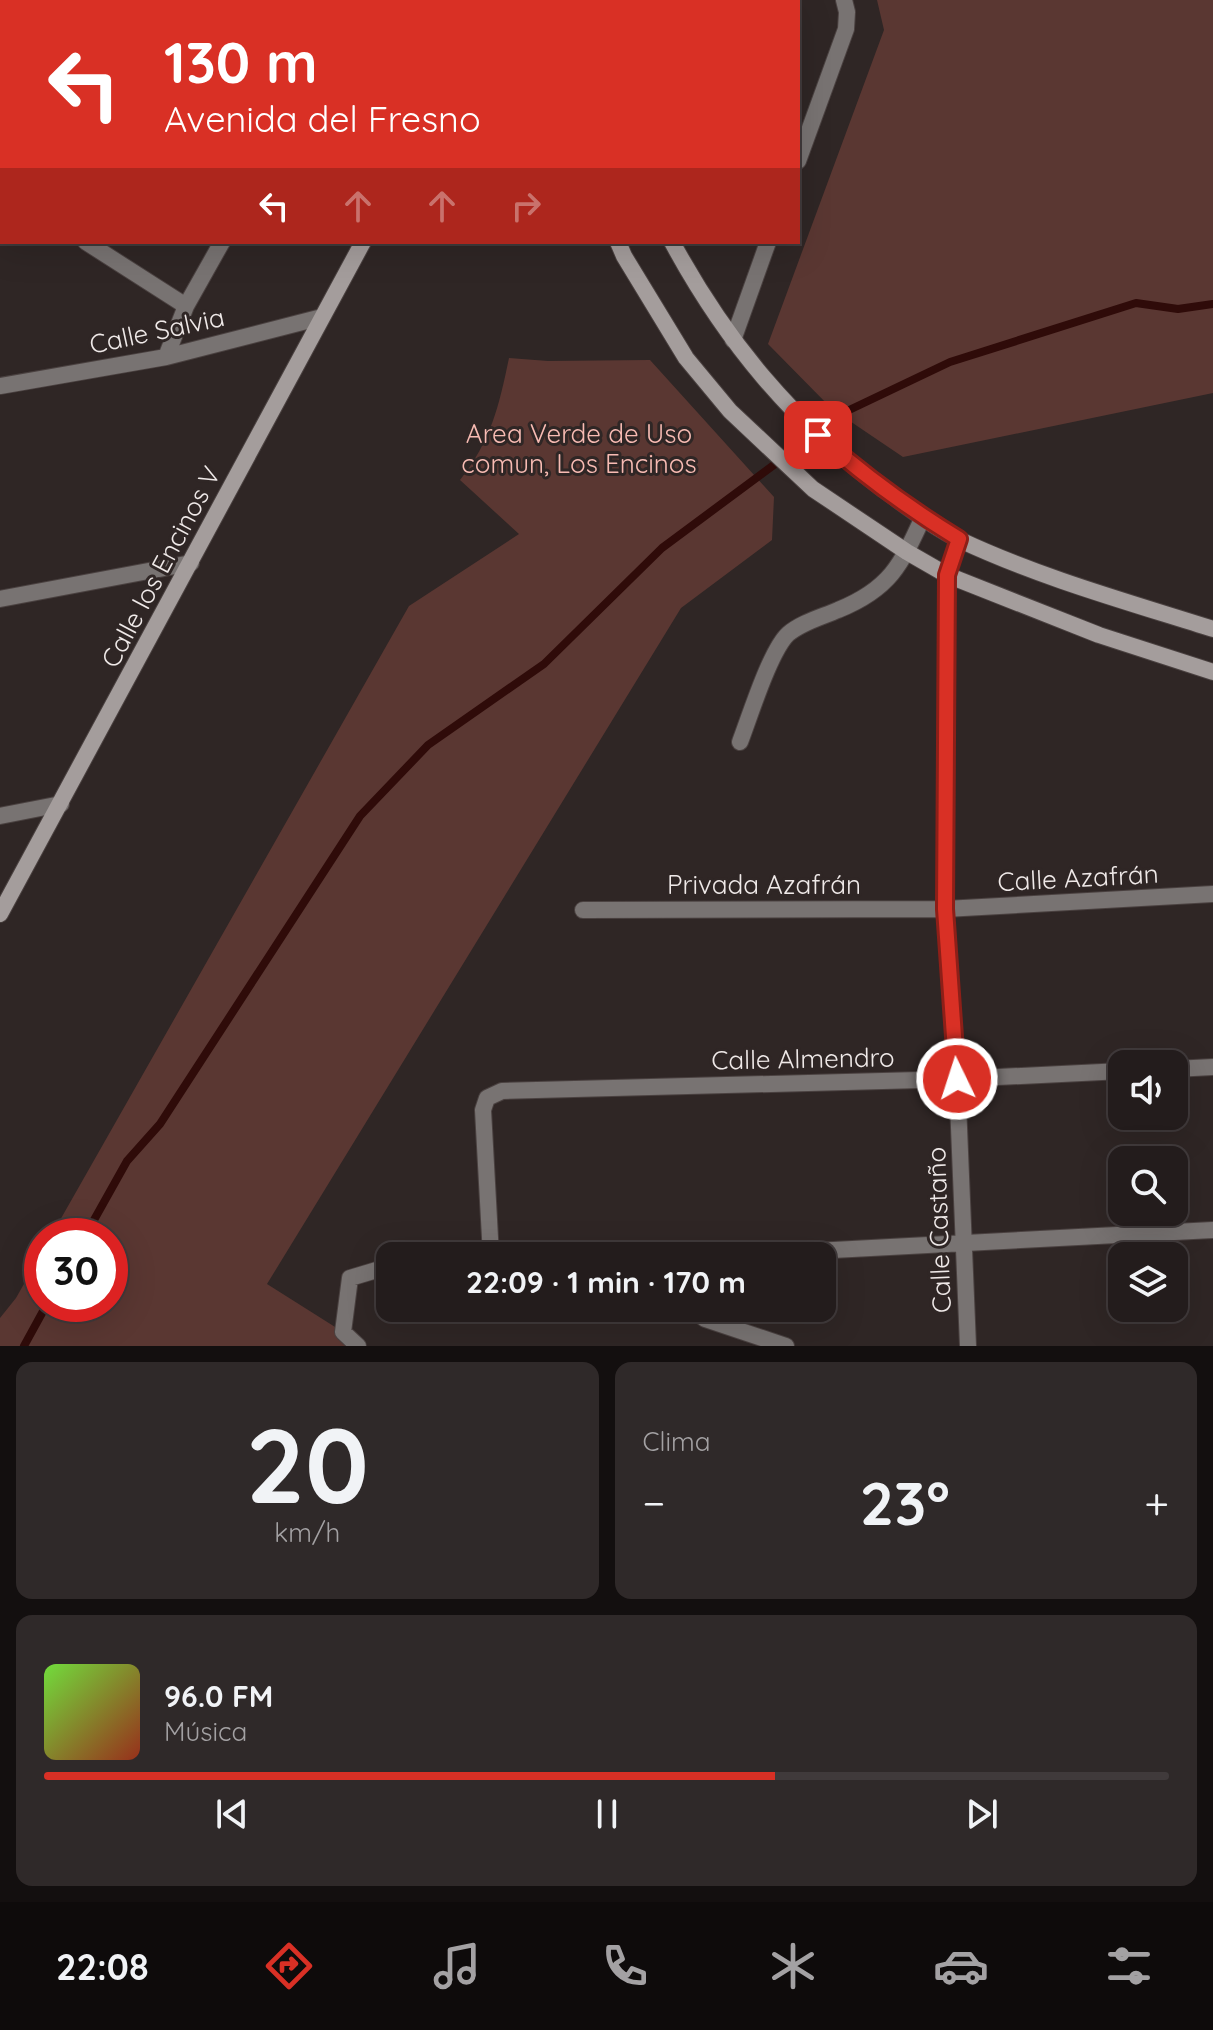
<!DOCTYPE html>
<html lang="es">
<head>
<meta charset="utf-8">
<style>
	:root { --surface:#231c1c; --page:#2f2929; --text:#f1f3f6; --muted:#a3a1a3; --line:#403a3b; --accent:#d93025 }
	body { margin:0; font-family:Quicksand,sans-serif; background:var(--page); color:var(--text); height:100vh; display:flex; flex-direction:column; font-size:30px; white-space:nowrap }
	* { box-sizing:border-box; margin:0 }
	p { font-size:26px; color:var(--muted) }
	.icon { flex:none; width:44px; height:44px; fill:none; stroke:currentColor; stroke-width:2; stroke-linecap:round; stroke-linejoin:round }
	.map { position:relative; height:1346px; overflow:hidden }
	.sheet { display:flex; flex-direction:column; gap:16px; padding:16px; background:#130f0f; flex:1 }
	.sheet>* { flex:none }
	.hud { position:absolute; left:0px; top:0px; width:800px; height:244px; box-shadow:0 8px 32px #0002,0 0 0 2px var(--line); background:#d93025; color:#fff; overflow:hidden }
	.buttons { position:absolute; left:1108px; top:1050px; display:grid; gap:16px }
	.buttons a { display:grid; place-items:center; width:80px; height:80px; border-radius:16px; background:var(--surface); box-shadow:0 8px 32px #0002,0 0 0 2px var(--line); font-size:40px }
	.speed { position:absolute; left:24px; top:1218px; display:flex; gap:16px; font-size:40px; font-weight:700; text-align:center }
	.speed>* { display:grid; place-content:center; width:104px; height:104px; border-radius:50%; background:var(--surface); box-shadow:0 8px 32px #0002,0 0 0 2px var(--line); line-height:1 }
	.speed .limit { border:12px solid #d22; background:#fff; color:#111 }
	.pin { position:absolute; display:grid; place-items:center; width:68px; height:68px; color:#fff; margin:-34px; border-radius:16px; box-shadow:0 4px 12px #0006 }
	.me { position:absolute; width:88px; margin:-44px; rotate:356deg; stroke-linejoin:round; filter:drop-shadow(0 0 6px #0008) }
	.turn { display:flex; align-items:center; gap:28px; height:168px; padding:0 32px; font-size:36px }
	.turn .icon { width:104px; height:104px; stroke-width:2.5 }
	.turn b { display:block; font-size:56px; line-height:68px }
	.lanes { display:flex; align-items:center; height:76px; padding:0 32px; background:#0003; justify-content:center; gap:40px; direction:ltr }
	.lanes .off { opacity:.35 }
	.big { font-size:60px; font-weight:800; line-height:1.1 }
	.sheet .widget { flex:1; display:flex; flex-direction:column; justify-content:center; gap:12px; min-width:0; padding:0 28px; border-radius:16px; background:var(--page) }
	.sheet .dial { align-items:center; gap:0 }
	.dial b { font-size:104px; line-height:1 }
	.song { display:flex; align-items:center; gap:24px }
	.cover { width:96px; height:96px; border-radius:12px; background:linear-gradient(135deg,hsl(100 70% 55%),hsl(10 70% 35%)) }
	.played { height:8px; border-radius:4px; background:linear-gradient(90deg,var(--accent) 65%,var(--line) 65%) }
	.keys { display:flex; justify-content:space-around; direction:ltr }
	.heat { display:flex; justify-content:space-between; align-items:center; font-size:44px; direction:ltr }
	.sheet .tiles { flex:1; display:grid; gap:16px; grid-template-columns:1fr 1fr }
	.widget:last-child { grid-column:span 2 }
	.trip { position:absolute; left:376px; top:1242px; width:460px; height:80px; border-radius:16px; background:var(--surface); box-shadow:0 8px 32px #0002,0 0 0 2px var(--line); font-weight:800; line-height:80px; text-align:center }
	.tabs { display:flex; height:128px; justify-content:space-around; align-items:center; background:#0e0b0b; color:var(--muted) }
	.tabs .icon { width:56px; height:56px }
	.tabs .current { color:var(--accent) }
	.tabs b { font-size:36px; color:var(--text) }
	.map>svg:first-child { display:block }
	.green { fill:#5a3732 }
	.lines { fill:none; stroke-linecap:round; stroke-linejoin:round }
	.stream { stroke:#2f0b09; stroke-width:8 }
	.street-casing { stroke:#4a4140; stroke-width:18 }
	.secondary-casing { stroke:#4a4140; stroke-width:18 }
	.street { stroke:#787372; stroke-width:16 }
	.secondary { stroke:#a49d9c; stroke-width:16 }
	.route-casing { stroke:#8d1f18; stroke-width:20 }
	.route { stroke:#d93025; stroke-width:14 }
	.labels { text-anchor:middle; stroke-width:6; stroke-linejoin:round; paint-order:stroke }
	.street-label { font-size:26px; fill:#efe9e8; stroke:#2f2625 }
	.park-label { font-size:26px; fill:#f8bbb3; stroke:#2f2625 }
</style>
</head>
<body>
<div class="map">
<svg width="1213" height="1346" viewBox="0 0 1213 1346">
	<rect width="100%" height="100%" fill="#2f2625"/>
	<!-- green -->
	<path class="green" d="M877,0H1213V393L903,457L832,409L768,344L884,30Z
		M509,358L548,361L650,360L774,497L772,540L681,608L267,1284L343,1332L349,1346H0V1318L16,1298L42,1252V1304H110V1236H51L409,606L519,534L460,480C491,441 499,406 509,358Z"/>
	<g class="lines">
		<!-- stream -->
		<path class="stream" d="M85,1236L127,1161L160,1124L360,816L428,745L544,664L662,548L845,412L950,362L1136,303L1178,309L1213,304
			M24,1346L47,1304"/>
		<!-- street casing -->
		<g class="street-casing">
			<path id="street" d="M266,0L268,2
				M99,2L100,0
				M798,161L846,29L847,12L844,0
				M0,169L2,166
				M0,187L2,188
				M86,242L186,306
				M733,340L768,242
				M166,357L186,306L222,242
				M0,386L166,357L322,317
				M959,539L947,575L945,909L957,1079L968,1346
				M0,599L191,563
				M740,742C750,716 770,651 788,634C802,622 822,617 838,610C890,589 901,565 923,517
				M0,816L61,804
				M583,910L945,909L1213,894
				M1174,1069L1213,1067
				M491,1256L483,1110L487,1098L502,1091L957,1079L1122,1071
				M717,1256L1213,1230
				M691,1308L705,1319L786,1346
				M358,1346L343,1332L350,1278L390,1266"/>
		</g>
		<!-- secondary casing -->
		<g class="secondary-casing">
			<path id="secondary" d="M519,0L521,2
				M573,0L574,2
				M494,2L495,0
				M618,242L624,256L686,358L730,411L813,489L907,552L947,575L1099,635L1213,672
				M672,242C726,342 793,422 884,490C908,507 933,527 960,540C1041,578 1128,602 1213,629
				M0,914L363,242"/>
		</g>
		<!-- street -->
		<use href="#street" class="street"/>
		<!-- secondary -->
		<use href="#secondary" class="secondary"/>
	</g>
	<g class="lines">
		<!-- route casing -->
		<g class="route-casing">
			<path id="route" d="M818,435C862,474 908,508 959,539L947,575L945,909L957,1079"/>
		</g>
		<!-- route -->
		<use href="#route" class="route"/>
	</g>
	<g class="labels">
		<!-- street labels -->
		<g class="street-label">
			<text transform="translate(157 331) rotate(-12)" y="9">Calle Salvia</text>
			<text transform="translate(161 567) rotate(-62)" y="9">Calle los Encinos V</text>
			<text transform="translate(1078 878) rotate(-3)" y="9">Calle Azafrán</text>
			<text x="764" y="894">Privada Azafrán</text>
			<text transform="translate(803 1059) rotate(-1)" y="9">Calle Almendro</text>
			<text transform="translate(939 1230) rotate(-92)" y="9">Calle Castaño</text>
		</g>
		<!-- park labels -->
		<g class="park-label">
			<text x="579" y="443">Area Verde de Uso<tspan x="579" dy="30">comun, Los Encinos</tspan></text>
		</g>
	</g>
</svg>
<div class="buttons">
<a><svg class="icon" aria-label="sound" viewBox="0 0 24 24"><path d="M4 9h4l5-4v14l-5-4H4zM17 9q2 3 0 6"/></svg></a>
<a><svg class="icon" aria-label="search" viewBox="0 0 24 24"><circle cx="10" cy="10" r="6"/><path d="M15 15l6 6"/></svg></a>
<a><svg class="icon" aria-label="layers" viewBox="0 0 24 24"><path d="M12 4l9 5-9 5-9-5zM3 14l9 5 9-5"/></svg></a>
</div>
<div class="speed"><div class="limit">30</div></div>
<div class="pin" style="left:818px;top:435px;background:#d93025"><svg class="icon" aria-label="arrive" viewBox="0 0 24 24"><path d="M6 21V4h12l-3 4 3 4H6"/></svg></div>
<svg class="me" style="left:957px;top:1079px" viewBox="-20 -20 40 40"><circle r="17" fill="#d93025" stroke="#fff" stroke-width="3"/><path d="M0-11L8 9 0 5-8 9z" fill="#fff"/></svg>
<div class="trip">22:09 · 1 min · 170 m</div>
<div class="hud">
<div class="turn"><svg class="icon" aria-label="left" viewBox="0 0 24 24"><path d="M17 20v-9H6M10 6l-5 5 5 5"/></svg><div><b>130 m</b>Avenida del Fresno</div></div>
<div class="lanes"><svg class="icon" aria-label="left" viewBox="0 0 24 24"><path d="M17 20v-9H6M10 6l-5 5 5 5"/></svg><svg class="icon off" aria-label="ahead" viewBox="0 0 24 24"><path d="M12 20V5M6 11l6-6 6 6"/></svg><svg class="icon off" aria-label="ahead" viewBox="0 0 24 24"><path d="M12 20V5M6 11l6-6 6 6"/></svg><svg class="icon off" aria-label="right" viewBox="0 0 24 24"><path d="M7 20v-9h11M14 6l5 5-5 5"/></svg></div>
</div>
</div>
<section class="sheet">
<div class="tiles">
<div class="widget dial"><b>20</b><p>km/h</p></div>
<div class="widget"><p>Clima</p>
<div class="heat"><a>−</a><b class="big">23°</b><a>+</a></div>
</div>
<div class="widget">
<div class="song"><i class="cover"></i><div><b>96.0 FM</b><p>Música</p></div></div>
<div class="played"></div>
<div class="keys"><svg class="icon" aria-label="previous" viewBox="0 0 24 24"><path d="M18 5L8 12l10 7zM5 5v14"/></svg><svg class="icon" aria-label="pause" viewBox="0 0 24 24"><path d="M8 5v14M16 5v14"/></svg><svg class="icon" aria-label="next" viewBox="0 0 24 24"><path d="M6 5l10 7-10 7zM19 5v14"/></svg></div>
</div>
</div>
</section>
<nav class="tabs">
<b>22:08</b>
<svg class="icon current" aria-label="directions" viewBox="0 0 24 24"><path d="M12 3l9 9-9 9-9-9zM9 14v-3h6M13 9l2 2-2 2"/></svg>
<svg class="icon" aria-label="music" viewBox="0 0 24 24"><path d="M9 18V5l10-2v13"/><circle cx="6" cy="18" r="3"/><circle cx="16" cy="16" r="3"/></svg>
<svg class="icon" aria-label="phone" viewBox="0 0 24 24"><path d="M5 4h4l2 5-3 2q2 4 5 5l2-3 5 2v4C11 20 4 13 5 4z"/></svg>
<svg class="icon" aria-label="climate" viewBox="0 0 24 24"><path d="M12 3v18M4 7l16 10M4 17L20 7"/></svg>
<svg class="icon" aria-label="car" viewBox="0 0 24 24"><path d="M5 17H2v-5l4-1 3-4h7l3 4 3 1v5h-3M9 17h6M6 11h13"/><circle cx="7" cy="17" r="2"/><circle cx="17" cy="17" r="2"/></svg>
<svg class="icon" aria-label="filters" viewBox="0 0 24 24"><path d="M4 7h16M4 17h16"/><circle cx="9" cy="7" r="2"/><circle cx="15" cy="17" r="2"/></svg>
</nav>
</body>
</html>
